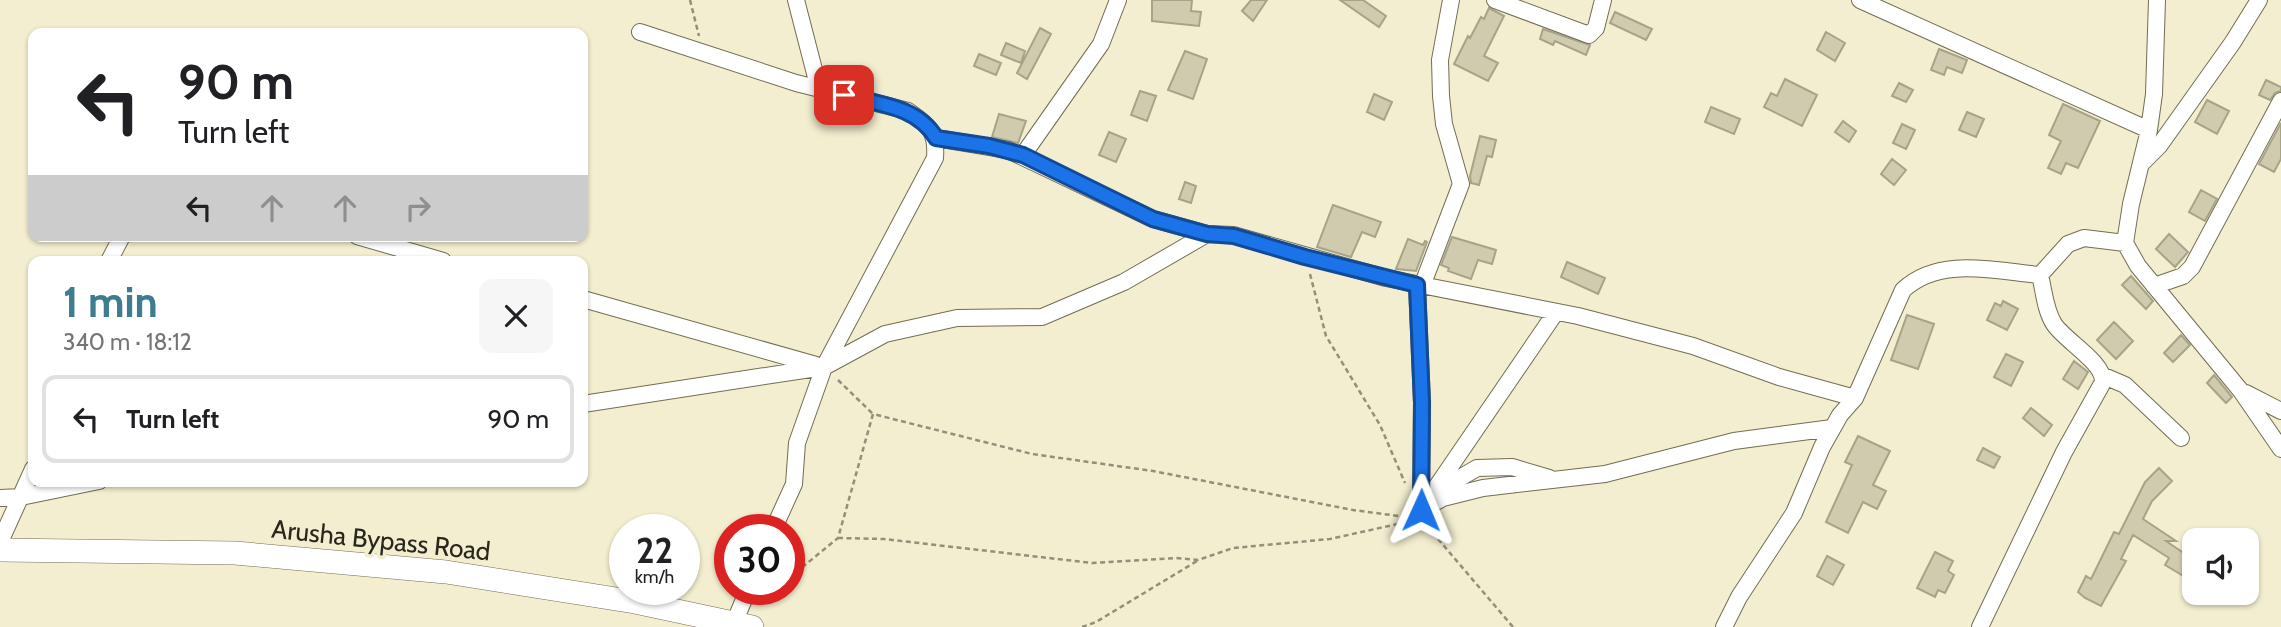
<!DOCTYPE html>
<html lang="en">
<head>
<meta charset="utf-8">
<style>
	body { margin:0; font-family:Cabin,sans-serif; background:#f6f6f6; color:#202124; height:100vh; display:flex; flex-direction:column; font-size:26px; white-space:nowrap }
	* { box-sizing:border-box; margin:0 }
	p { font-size:23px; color:#757577 }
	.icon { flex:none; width:38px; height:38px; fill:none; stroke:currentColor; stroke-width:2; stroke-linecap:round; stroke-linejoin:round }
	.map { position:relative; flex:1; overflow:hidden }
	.details { position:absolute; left:28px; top:256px; width:560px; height:231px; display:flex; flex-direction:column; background:#fff; border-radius:14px; box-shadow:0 2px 5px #0004 }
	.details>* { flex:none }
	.top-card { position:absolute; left:28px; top:28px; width:560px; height:214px; border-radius:14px; box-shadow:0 2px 5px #0004; background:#fff; color:#202124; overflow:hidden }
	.buttons { position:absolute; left:2182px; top:528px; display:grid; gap:14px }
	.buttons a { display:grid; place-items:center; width:77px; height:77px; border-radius:14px; background:#fff; box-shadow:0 2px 5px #0004; font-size:35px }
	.speed { position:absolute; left:609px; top:514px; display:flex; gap:14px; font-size:35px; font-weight:700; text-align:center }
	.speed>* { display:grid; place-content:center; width:91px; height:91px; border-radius:50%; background:#fff; box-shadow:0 2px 5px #0004; line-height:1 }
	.speed small { font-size:18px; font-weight:400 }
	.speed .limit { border:10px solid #d22; background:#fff; color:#111 }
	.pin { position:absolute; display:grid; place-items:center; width:60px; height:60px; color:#fff; margin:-30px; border-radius:14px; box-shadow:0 4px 10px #0006 }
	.me { position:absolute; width:77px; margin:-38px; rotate:1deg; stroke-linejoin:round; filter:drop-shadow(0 0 5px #0008) }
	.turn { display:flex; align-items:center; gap:24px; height:147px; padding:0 35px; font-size:32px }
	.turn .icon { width:91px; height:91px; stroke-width:2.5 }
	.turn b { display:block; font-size:49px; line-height:60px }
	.lanes { display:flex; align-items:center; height:66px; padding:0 35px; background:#0003; justify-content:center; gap:35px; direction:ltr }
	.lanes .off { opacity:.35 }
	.round { display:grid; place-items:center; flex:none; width:74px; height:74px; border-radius:14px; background:#f6f6f6 }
	.summary { display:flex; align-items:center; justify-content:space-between; height:119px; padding:0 35px }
	h1 { font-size:42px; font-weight:700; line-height:52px; color:#3e7d91 }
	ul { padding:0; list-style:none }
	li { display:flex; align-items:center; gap:21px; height:88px; margin:0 14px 10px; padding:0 21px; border:4px solid #e0e0e0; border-radius:14px }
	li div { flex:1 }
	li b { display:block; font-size:26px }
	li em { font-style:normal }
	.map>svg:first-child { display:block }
	.building { fill:#d0cbae; stroke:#a8a387; stroke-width:2 }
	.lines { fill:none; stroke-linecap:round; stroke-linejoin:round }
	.minor-casing { stroke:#726d53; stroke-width:18 }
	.primary-casing { stroke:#726d53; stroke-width:24 }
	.path { stroke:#928f7a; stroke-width:2.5; stroke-dasharray:5 3.5; stroke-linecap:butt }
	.minor { stroke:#fff; stroke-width:16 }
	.primary { stroke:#fff; stroke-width:23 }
	.route-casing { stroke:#114b97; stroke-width:18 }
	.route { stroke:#1a73e8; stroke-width:12 }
	.labels { text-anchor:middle; stroke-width:7; stroke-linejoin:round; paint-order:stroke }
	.street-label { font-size:26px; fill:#29271c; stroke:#f3eed0 }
</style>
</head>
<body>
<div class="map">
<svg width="2281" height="627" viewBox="0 0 2281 627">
	<rect width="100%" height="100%" fill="#f3eed0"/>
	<path class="building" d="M 1152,0 L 1192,0 L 1191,11 L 1201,12 L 1199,26 L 1152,21 Z
		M 1251,0 L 1267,0 L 1253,21 L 1242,11 Z
		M 1340,0 L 1363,0 L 1386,16 L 1379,27 Z
		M 1489,8 L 1504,16 L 1484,56 L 1498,63 L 1488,81 L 1454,64 L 1468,36 L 1470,38 L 1481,17 L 1484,19 Z
		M 1615,12 L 1652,29 L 1646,40 L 1610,23 Z
		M 1040,28 L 1051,34 L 1027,79 L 1017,73 Z
		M 1543,29 L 1590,45 L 1586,55 L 1555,41 L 1553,45 L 1540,39 Z
		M 1826,32 L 1845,43 L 1835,61 L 1817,50 Z
		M 1006,43 L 1025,51 L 1021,63 L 1001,55 Z
		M 1939,49 L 1967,60 L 1962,73 L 1947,67 L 1944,75 L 1931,70 Z
		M 1185,51 L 1207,59 L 1193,99 L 1168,90 Z
		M 979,54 L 1001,63 L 996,75 L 974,66 Z
		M 1785,79 L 1817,95 L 1802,126 L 1764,107 L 1771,93 L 1777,96 Z
		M 2266,80 L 2281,87 L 2281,91 L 2275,93 L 2270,100 L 2259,95 Z
		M 1899,83 L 1913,90 L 1906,102 L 1892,96 Z
		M 1140,91 L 1156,96 L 1147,121 L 1131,115 Z
		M 1374,94 L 1392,102 L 1384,120 L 1367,112 Z
		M 2207,100 L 2229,111 L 2217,134 L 2195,122 Z
		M 2063,104 L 2100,121 L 2078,168 L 2066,163 L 2061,174 L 2048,168 L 2061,141 L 2049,135 Z
		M 1711,107 L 1740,119 L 1734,134 L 1705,122 Z
		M 1967,112 L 1984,119 L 1976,137 L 1959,130 Z
		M 999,114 L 1026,121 L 1018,143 L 992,137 Z
		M 1843,121 L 1856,131 L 1849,142 L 1835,132 Z
		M 2281,123 L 2281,159 L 2274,172 L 2259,164 Z
		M 1902,124 L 1915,130 L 1906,149 L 1893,143 Z
		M 1109,132 L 1126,139 L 1116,162 L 1099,155 Z
		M 1480,136 L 1496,140 L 1492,157 L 1487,156 L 1479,185 L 1471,183 L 1470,176 Z
		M 1892,159 L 1906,170 L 1894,185 L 1881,174 Z
		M 1185,182 L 1196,186 L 1191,203 L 1179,199 Z
		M 2201,190 L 2217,199 L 2205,221 L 2189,212 Z
		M 1333,205 L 1381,222 L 1375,237 L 1362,232 L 1351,257 L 1317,247 Z
		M 2169,234 L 2188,252 L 2175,267 L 2156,249 Z
		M 1452,237 L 1496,250 L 1492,264 L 1478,260 L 1471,279 L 1448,271 L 1449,268 L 1441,265 Z
		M 1408,239 L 1423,245 L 1425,241 L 1427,242 L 1416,271 L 1396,269 Z
		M 1567,262 L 1605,278 L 1598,294 L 1561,277 Z
		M 2131,276 L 2153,301 L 2146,309 L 2122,285 Z
		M 2003,301 L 2018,309 L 2007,330 L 1987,320 L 1995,303 L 2001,306 Z
		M 1907,315 L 1934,324 L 1918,369 L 1891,360 Z
		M 2114,322 L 2133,341 L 2116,359 L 2097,340 Z
		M 2181,335 L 2190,345 L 2173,362 L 2164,353 Z
		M 2006,354 L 2023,362 L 2011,386 L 1994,377 Z
		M 2074,361 L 2088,372 L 2078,389 L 2063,379 Z
		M 2214,375 L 2232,397 L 2226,403 L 2207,383 Z
		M 2031,408 L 2052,425 L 2044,436 L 2023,418 Z
		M 1858,436 L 1890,451 L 1873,485 L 1886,491 L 1877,509 L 1863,502 L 1848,533 L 1826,522 L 1852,465 L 1845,462 Z
		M 1983,448 L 2000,457 L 1994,468 L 1977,460 Z
		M 2159,468 L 2172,481 L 2152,501 L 2143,519 L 2176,541 L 2166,541 L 2194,560 L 2194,563 L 2185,577 L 2165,565 L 2169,558 L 2133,535 L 2121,559 L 2126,561 L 2101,606 L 2085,598 L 2078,592 L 2086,576 L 2091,579 L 2114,532 L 2119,534 L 2145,482 Z
		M 1935,552 L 1953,561 L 1948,571 L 1954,575 L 1945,593 L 1938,590 L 1935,597 L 1917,588 Z
		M 1827,556 L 1844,565 L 1833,585 L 1817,576 Z"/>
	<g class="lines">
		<defs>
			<path id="minor" d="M 796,0 L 819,89
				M 1495,0 L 1589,35 L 1596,28 L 1603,0
				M 1860,0 L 2149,130
				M 2157,0 L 2154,94 L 2149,130 L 2131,204 L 2125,243 L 2138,266 L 2241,391 L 2281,449
				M 640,32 L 796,83 L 908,111 C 929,126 937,131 935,158 L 824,367 L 797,443 L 794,484 L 773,530
				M 936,138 L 1008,150 L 1153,219 L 1207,234 L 1233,235 L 1386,278 L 1578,316 L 1693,346 L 1779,377 L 1855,398
				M 1023,155 L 1101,44 L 1118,0
				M 2142,163 L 2159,146 L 2233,42 L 2259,0
				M 357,236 L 443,261
				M 109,261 L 122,236
				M 1417,285 L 1422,403 L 1421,510
				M 1422,286 L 1461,184 L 1444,124 L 1441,96 L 1440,60 L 1451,0
				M 2154,286 L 2183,276 L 2192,267 L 2281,101
				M 583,299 L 816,365
				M 2104,376 L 2125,385 L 2181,438
				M 2246,393 L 2281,411
				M 583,404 L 824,367 L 885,334 L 957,318 L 1042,317 L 1124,282 L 1207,234
				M 1439,490 L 1477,468 L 1512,467 L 1549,478
				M 0,498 L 21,497 L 99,481
				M 1424,505 L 1556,312
				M 1421,510 L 1443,498 L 1483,488 L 1605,474 L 1734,441 L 1832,428
				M 0,542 L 33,469
				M 734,623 L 748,590
				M 1724,627 L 1739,597 L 1794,513 L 1822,447 L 1840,415 L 1855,398 L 1903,290 C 1939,256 1995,271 2040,275 L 2068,244 L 2084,238 L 2125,243
				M 1980,627 L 2064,452 L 2103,382 C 2104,362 2065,341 2054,324 C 2045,310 2044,291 2040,275"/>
			<path id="primary" d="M 0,550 L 235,553 L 446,572 L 635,602 L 752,627"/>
		</defs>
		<use href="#minor" class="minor-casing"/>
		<use href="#primary" class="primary-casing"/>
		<path class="path" d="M 690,0 L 699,36
			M 1310,274 L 1326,336 L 1380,425 L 1405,483
			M 838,380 L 873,414
			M 1427,526 L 1513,627
			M 838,538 L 884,539 L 1092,563 L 1176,558 L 1198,560 L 1233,548 L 1330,539 L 1411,521
			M 789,578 L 838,538 L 873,414 L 1032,454 L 1153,471 L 1353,510 L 1406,517
			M 761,601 L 775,590
			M 1082,627 L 1096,622 L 1197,561"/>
		<use href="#minor" class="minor"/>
		<use href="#primary" class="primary"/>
	</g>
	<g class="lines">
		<defs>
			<path id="route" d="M 844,95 C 877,104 917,106 936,138 L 989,146 L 1023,155 L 1153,219 L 1207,234 L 1234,236 L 1305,257 L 1417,285 L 1422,403 L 1421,510"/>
		</defs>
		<use href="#route" class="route-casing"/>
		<use href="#route" class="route"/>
	</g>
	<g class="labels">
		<g class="street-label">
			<text transform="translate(381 540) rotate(6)" y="9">Arusha Bypass Road</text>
		</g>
	</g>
</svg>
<div class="buttons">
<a><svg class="icon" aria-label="sound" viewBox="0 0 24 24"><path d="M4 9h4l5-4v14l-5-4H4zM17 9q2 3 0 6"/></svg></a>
</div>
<div class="speed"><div>22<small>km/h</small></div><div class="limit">30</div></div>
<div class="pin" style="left:844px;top:95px;background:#d93025"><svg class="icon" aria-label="arrive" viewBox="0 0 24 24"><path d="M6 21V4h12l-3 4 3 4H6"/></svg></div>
<svg class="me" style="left:1421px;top:510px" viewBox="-20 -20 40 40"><path d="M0-17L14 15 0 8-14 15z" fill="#1a73e8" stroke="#fff" stroke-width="4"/></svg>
<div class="top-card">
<div class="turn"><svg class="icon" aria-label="left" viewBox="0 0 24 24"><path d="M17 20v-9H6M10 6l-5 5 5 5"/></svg><div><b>90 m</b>Turn left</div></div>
<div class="lanes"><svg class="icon" aria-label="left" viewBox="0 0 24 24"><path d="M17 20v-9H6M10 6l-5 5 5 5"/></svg><svg class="icon off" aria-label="ahead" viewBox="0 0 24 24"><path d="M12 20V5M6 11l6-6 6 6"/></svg><svg class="icon off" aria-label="ahead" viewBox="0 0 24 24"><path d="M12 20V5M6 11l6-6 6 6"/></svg><svg class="icon off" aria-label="right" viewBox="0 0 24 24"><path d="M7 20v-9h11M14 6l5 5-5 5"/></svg></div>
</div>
<section class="details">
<div class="summary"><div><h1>1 min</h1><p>340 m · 18:12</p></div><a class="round"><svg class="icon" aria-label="close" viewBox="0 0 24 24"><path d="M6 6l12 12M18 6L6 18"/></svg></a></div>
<ul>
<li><svg class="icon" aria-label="left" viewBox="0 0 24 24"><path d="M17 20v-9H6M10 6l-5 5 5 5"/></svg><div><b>Turn left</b></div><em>90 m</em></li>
</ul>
</section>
</div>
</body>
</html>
